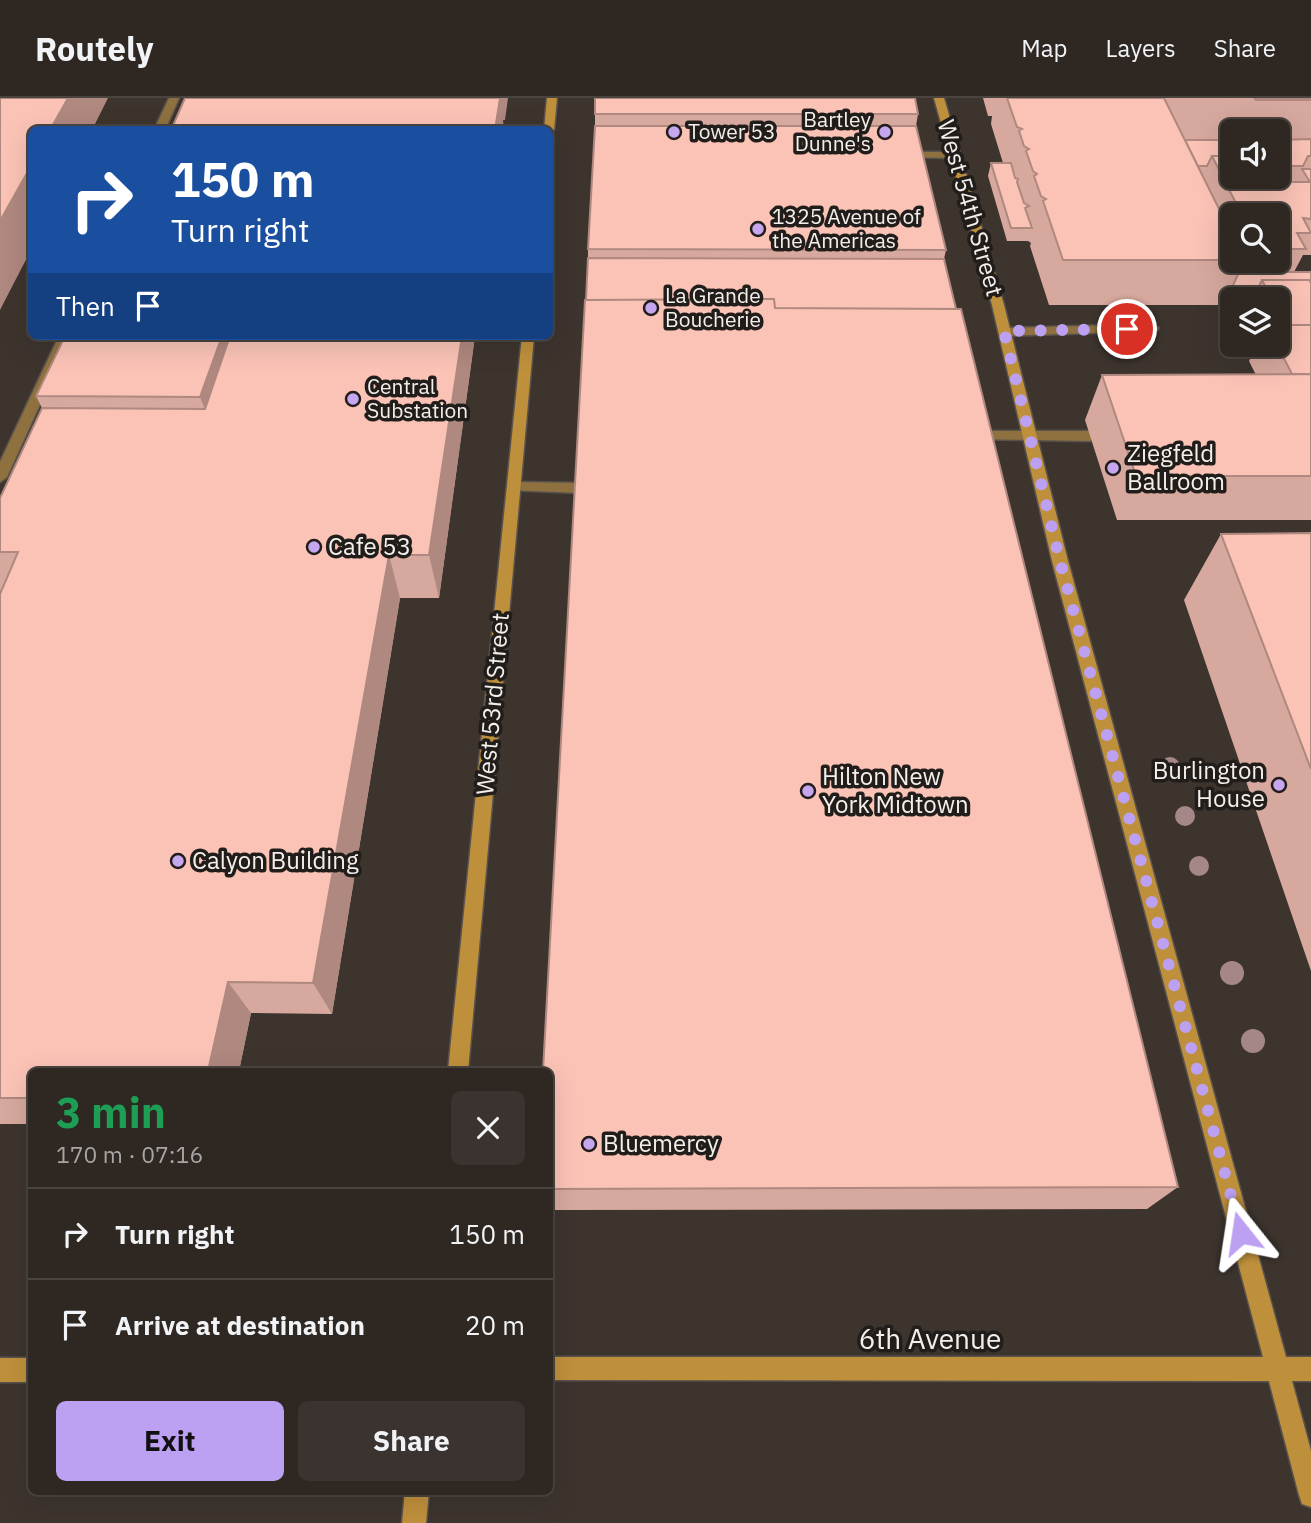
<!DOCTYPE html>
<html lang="en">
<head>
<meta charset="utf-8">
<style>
	body { margin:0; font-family:"IBM Plex Sans",sans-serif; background:#3a332f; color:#f1f3f6; height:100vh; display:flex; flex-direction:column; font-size:26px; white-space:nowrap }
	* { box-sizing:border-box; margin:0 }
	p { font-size:23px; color:#a7a5a5 }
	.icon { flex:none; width:38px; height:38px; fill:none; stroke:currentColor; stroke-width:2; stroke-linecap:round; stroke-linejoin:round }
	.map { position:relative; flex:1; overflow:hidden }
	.panel { position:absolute; left:28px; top:970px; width:525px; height:427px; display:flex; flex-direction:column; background:#2e2722; border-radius:10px; box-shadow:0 7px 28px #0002,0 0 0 2px #494440 }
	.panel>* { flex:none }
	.guide { position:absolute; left:28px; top:28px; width:525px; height:214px; border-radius:10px; box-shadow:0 7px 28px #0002,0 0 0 2px #494440; background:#1a4fa0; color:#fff; overflow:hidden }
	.tools { position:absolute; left:1220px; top:21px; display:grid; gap:14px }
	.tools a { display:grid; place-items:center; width:70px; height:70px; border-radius:10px; background:#2e2722; box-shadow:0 7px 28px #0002,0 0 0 2px #494440; font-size:35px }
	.pin { position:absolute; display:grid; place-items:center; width:60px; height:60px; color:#fff; margin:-30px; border:4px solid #fff; border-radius:50%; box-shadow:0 2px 7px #0007 }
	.me { position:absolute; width:77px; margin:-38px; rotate:345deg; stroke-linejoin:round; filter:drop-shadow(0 0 5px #0008) }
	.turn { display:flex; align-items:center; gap:24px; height:147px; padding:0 28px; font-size:32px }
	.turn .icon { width:91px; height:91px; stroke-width:2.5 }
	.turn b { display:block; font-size:49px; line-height:60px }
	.then { display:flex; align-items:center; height:66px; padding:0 28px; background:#0003; gap:14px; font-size:26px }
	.round { display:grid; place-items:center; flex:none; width:74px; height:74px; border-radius:10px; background:#3a332f }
	.headline { display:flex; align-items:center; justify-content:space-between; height:119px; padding:0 28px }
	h1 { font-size:42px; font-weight:800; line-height:52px; color:#1e9e55 }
	.cta { display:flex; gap:14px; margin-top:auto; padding:14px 28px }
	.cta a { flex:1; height:80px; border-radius:10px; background:#bca0f2; color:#111; font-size:28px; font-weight:800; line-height:80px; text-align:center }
	.cta a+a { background:#3a332f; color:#f1f3f6 }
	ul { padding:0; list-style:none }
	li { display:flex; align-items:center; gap:21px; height:91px; padding:0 28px; border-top:2px solid #494440 }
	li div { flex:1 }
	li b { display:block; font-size:26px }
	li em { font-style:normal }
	header { display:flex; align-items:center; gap:42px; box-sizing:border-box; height:98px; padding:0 35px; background:#2e2722; border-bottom:2px solid #494440 }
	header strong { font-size:33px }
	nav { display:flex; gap:38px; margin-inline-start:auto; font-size:24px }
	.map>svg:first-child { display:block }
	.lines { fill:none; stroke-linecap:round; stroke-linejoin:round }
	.service-casing { stroke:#5a524c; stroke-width:3 }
	.minor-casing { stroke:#5a524c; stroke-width:3 }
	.secondary-casing { stroke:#5a524c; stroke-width:3 }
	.service { fill:#8e713f; fill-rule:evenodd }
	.minor { fill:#8e713f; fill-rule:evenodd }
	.secondary { fill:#bf903c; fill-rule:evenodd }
	.tree { fill:#a68787 }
	.wall { fill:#d7a89d; fill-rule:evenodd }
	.shaded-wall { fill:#af887f }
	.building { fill:#fac3b6; stroke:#af887f; stroke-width:2 }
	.route { stroke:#bca0f2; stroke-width:12; stroke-dasharray:0 21.6 }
	.poi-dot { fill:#c7a6f0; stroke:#211d1a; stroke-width:2.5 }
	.labels { text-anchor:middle; stroke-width:7; stroke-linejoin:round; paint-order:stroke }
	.far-poi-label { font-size:21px; fill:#f5efeb; stroke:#211d1a; text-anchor:start }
	.street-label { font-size:24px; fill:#f5efeb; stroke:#211d1a }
	.poi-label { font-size:24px; fill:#f5efeb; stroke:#211d1a; text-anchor:start }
	.near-street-label { font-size:28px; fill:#f5efeb; stroke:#211d1a }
</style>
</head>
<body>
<header>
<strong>Routely</strong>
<nav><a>Map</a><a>Layers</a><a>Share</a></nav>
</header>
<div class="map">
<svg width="1311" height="1425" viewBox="0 0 1311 1425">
	<rect width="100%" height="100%" fill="#3d342e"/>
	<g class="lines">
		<defs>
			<path id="service" d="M 905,54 L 954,54 L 959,57 L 954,60 L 901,59 L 900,57 Z
				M 1153,226 L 1159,230 L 1157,233 L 1004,238 L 998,234 L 1004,230 Z
				M 971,333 L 1090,333 L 1097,338 L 1090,343 L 966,341 L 966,335 Z
				M 513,384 L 581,385 L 588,390 L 581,395 L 508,392 L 508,386 Z"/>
			<path id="minor" d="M 169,0 L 179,0 L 165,32 L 154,32 Z
				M 59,238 L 71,238 L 7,379 L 0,384 L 0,364 Z"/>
			<path id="secondary" d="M 547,0 L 557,0 L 554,32 L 550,35 L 550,32 L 544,32 Z
				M 934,0 L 944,0 L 1004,207 L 1068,463 L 1286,1259 L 1311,1259 L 1311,1283 L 1292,1283 L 1311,1353 L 1311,1409 L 1302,1406 L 1299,1397 L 1269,1283 L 550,1282 L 550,1259 L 1263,1259 L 1052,463 L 992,207 Z
				M 522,238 L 534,238 L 468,973 L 448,973 Z
				M 0,1260 L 32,1260 L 32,1284 L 0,1284 Z
				M 405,1393 L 429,1393 L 426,1425 L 402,1425 Z"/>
		</defs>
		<use href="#service" class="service-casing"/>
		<use href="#minor" class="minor-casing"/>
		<use href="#secondary" class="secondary-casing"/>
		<use href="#service" class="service"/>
		<use href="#minor" class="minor"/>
		<use href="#secondary" class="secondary"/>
	</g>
	<g class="tree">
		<circle cx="1170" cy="669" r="10"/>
		<circle cx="1185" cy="718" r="10"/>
		<circle cx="1199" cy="768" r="10"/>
		<circle cx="1232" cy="875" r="12"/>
		<circle cx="1253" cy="943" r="12"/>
	</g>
	<path class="wall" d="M 983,0 L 1311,0 L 1311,157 L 1303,157 L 1294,174 L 1311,174 L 1311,422 L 1117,422 L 1085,322 L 1102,277 L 1256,277 L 1249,263 L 1257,247 L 1278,247 L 1278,201 L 1232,201 L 1232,207 L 1049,207 L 1030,148 L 1031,145 L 1028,143 L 1007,143 L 988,78 L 991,65 L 1003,65 L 991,26 L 992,18 L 988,18 ZM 1232,33 L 1278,33 L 1278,79 L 1232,79 ZM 1232,117 L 1278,117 L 1278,163 L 1232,163 Z
		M 595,16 L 918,16 L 916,28 L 946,152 L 944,161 L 1178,1089 L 1147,1111 L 550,1112 L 550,973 L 588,160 L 588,151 L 595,28 Z
		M 475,238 L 439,500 L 400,500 L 332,916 L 251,915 L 239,973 L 32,973 L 32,1026 L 0,1026 L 0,496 L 1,494 L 0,492 L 0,400 L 42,310 L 36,298 Z
		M 1311,435 L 1311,873 L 1184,502 L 1221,436 Z"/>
	<path class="shaded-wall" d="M 68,0 L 108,0 L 92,32 L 50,32 Z
		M 484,0 L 508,0 L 505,22 L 503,22 L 504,32 L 495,32 Z
		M 32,66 L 32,150 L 0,212 L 0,123 Z
		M 222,238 L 256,238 L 223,356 L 200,299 Z
		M 462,238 L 475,238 L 439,500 L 429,457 Z
		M 389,457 L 400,500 L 332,916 L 313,885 Z
		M 228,884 L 251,915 L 239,973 L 208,973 Z"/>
	<path class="building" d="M 0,0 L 68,0 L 50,32 L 32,32 L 32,66 L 0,123 Z
		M 185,0 L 500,0 L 495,32 L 171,32 Z
		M 595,0 L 915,0 L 918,16 L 595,16 Z
		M 1007,0 L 1164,0 L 1232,137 L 1232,162 L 1063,162 L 1043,103 L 1046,101 L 1041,98 L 1034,78 L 1037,76 L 1033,73 L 1026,53 L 1029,51 L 1024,48 L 1019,33 L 1022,31 L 1017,29 Z
		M 1254,0 L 1311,0 L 1311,2 L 1256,2 Z
		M 595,28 L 916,28 L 946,152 L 588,151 Z
		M 1311,41 L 1311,58 L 1308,58 L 1303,68 L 1278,68 L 1278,42 Z
		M 1185,42 L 1232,42 L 1232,58 L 1212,58 L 1207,68 L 1198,68 Z
		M 1212,58 L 1232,58 L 1232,79 L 1278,79 L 1278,75 L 1283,84 L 1310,84 L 1302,71 L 1311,71 L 1311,121 L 1303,120 L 1311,135 L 1297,135 L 1306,151 L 1278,151 L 1278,117 L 1242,117 Z
		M 991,65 L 1011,65 L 1015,80 L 1018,81 L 1017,84 L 1024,105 L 1029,108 L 1025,110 L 1032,130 L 1011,130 Z
		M 588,160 L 944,161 L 956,211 L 775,210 L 774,201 L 586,202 Z
		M 1239,174 L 1311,174 L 1311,185 L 1309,182 L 1262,182 L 1256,194 L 1230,194 Z
		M 1262,182 L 1309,182 L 1311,185 L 1311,227 L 1285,227 L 1278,213 L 1278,201 L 1272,201 Z
		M 774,201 L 775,210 L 961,211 L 1178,1089 L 550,1091 L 550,973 L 543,973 L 585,202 Z
		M 1278,227 L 1311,227 L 1311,276 L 1292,276 L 1277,247 Z
		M 65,238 L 222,238 L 200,299 L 36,298 Z
		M 230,238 L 462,238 L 429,457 L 389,457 L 313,885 L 228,884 L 208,973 L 32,973 L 32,1000 L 0,1000 L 0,496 L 18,454 L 0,454 L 0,400 L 42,310 L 205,311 Z
		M 1311,276 L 1311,378 L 1136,378 L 1102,277 Z
		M 1311,435 L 1311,671 L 1221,436 Z"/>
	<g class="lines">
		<path class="route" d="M 1127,231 L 1004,233 L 1060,463 L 1241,1135"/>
	</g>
	<g class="poi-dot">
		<circle cx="674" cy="34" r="7"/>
		<circle cx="885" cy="34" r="7"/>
		<circle cx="758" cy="131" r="7"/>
		<circle cx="651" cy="210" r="7"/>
		<circle cx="353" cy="301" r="7"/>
		<circle cx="1113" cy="370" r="7"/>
		<circle cx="314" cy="449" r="7"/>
		<circle cx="1279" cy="687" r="7"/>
		<circle cx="808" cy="693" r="7"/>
		<circle cx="178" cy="763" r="7"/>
		<circle cx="589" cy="1046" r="7"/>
	</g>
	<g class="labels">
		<g class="far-poi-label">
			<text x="871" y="29" text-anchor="end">Bartley<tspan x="871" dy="24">Dunne's</tspan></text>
			<text x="688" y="41">Tower 53</text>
			<text x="772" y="126">1325 Avenue of<tspan x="772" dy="24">the Americas</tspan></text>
			<text x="665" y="205">La Grande<tspan x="665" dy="24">Boucherie</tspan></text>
			<text x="367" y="296">Central<tspan x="367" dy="24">Substation</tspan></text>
		</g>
		<g class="street-label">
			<text transform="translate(970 110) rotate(74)" y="8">West 54th Street</text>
			<text transform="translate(493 606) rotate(-85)" y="8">West 53rd Street</text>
		</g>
		<g class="poi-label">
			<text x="1127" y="364">Ziegfeld<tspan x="1127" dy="28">Ballroom</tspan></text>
			<text x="328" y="457">Cafe 53</text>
			<text x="1265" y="681" text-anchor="end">Burlington<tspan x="1265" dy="28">House</tspan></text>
			<text x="822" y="687">Hilton New<tspan x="822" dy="28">York Midtown</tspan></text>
			<text x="192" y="771">Calyon Building</text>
			<text x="603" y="1054">Bluemercy</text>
		</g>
		<g class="near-street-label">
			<text x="930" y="1251">6th Avenue</text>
		</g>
	</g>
</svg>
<div class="tools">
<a><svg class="icon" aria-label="sound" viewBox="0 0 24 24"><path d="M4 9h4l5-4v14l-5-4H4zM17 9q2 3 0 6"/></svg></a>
<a><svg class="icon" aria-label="search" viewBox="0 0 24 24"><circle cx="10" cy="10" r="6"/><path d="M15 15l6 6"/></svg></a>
<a><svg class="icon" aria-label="layers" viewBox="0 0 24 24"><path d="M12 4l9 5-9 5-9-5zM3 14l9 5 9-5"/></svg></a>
</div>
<div class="pin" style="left:1127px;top:231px;background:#d93025"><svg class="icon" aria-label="arrive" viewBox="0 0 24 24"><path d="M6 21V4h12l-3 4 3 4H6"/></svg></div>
<svg class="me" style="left:1241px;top:1135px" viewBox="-20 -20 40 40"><path d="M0-17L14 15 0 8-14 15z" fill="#bca0f2" stroke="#fff" stroke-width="4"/></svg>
<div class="guide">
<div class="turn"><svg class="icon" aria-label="right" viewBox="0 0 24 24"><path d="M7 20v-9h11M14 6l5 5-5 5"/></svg><div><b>150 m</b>Turn right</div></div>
<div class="then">Then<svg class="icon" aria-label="arrive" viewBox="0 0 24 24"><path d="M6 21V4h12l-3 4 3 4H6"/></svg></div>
</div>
<section class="panel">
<div class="headline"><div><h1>3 min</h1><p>170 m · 07:16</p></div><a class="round"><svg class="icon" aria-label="close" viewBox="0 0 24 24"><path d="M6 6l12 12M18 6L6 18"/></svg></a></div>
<ul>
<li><svg class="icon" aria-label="right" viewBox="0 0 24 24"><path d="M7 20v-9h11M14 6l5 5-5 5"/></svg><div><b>Turn right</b></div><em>150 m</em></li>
<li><svg class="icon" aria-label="arrive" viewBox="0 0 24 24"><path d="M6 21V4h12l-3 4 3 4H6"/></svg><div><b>Arrive at destination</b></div><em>20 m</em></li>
</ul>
<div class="cta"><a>Exit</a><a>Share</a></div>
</section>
</div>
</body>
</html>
